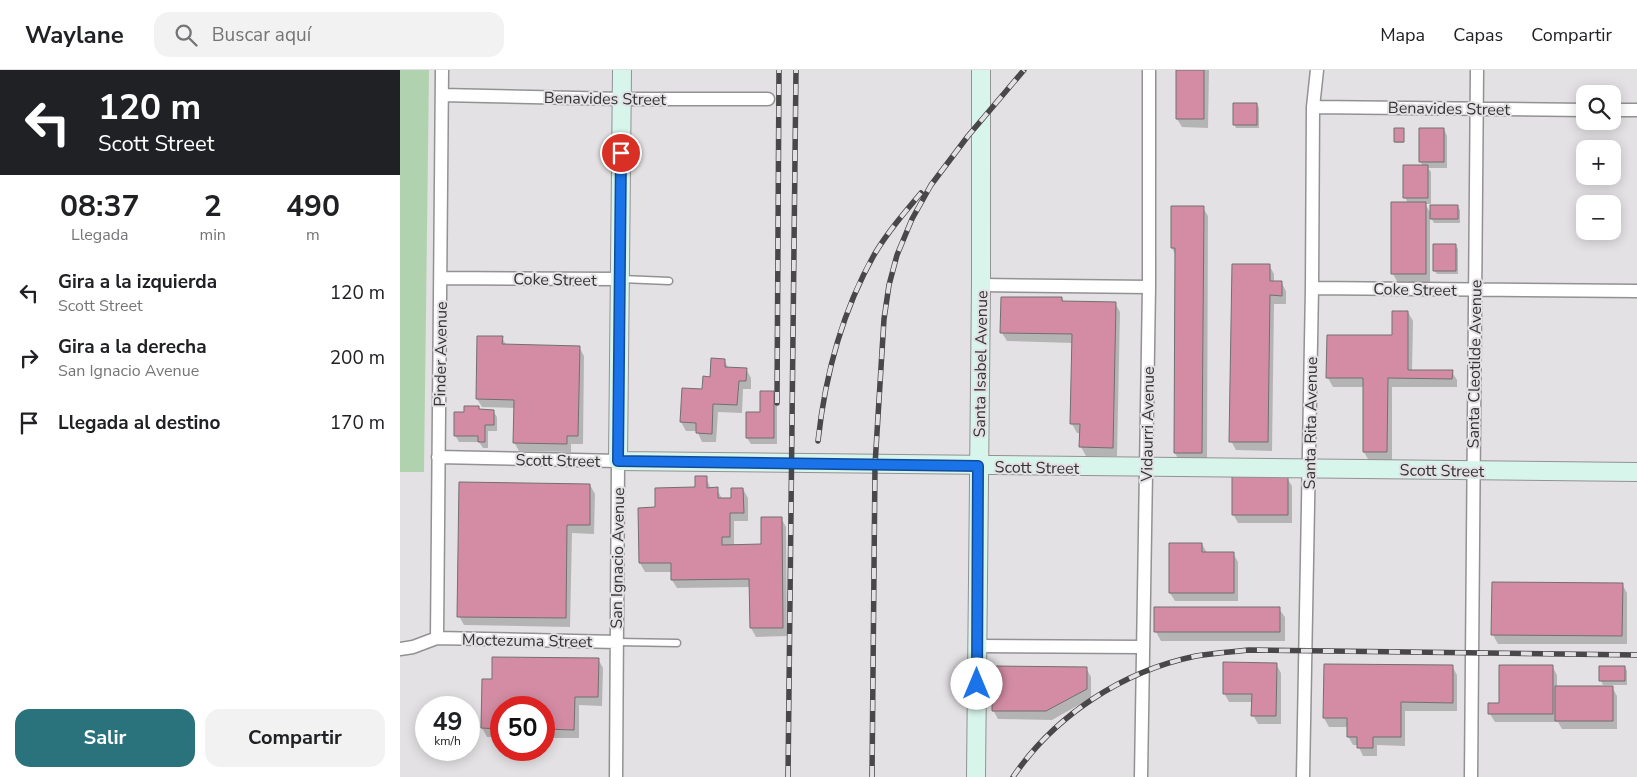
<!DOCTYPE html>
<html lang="es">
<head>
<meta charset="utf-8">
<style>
	body { margin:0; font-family:"Nunito Sans",sans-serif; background:#f2f2f2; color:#202124; height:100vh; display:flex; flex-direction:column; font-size:19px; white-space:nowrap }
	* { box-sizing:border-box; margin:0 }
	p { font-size:16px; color:#757577 }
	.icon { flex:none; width:28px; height:28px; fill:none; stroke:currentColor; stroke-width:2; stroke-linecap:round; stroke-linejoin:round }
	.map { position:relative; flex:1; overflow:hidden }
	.details { display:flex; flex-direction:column; background:#fff; width:400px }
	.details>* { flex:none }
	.hud { background:#202124; color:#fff; overflow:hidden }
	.controls { position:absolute; left:1176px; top:15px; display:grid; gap:10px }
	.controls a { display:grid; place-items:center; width:45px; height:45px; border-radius:10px; background:#fff; box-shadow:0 2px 12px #0003; font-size:25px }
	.speed { position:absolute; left:15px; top:626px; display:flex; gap:10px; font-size:25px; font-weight:700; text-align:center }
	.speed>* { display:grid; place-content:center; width:65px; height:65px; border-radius:50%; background:#fff; box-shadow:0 2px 12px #0003; line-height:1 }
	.speed small { font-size:12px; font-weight:400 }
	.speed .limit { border:8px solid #d22; background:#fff; color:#111 }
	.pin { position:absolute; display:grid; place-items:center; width:42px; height:42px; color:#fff; margin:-21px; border:2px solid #fff; border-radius:50%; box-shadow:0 1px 5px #0007 }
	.me { position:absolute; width:55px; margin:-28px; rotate:0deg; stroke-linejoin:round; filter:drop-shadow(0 0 4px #0008) }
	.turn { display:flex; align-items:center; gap:18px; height:105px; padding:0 15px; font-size:22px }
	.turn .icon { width:65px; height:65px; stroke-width:2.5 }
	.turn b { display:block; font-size:35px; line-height:42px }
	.eta { display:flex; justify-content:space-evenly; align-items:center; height:85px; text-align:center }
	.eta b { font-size:30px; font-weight:700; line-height:35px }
	.action { display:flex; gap:10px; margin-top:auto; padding:10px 15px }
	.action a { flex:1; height:58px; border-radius:15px; background:#2a737c; color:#fff; font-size:20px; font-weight:700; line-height:58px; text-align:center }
	.action a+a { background:#f2f2f2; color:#202124 }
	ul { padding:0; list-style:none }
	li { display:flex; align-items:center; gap:15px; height:65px; padding:0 15px }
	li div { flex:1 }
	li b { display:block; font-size:19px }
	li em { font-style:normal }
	header { display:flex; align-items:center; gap:30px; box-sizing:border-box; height:70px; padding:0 25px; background:#fff; border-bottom:1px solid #e0e0e0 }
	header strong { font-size:24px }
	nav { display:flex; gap:28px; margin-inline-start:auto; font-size:18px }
	.search { width:350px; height:45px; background:#f2f2f2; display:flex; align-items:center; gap:12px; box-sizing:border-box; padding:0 18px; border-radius:15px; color:#757577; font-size:19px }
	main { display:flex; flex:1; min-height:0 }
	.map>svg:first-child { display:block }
	.green { fill:#b0d2ae }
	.shadow { fill:#0003 }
	.building { fill:#d38ca4; stroke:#726f70 }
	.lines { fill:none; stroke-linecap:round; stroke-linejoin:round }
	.lane-casing { stroke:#939194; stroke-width:9 }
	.street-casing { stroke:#939194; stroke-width:15 }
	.secondary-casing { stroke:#939194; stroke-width:20 }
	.lane { stroke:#fff; stroke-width:6 }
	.street { stroke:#fff; stroke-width:12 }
	.secondary { stroke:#d8f5ec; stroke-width:18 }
	.rail-casing { stroke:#494849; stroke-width:5.5 }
	.rail { stroke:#e3e1e3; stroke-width:4; stroke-dasharray:11; stroke-linecap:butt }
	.route-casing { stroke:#114b97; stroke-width:12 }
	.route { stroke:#1a73e8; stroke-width:9 }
	.labels { text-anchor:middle; stroke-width:4; stroke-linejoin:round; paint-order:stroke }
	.street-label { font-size:16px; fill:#353435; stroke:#e3e1e3 }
</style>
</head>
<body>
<header>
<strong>Waylane</strong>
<div class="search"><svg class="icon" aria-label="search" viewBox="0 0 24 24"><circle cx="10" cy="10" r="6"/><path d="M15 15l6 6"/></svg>Buscar aquí</div>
<nav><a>Mapa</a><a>Capas</a><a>Compartir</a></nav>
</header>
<main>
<section class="details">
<div class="hud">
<div class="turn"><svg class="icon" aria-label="left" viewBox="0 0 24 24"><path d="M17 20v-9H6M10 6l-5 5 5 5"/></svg><div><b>120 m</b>Scott Street</div></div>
</div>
<div class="eta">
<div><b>08:37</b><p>Llegada</p></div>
<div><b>2</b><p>min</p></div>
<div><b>490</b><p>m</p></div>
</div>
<ul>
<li><svg class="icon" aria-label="left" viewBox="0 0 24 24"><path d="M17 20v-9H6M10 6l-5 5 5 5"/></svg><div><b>Gira a la izquierda</b><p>Scott Street</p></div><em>120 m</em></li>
<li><svg class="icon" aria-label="right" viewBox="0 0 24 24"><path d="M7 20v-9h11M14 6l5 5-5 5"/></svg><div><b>Gira a la derecha</b><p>San Ignacio Avenue</p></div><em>200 m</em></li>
<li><svg class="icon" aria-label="arrive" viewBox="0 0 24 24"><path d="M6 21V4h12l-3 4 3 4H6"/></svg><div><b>Llegada al destino</b></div><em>170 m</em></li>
</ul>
<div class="action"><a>Salir</a><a>Compartir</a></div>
</section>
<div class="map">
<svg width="1237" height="707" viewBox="0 0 1237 707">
	<rect width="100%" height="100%" fill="#e3e1e3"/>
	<path class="green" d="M 0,0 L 29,0 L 24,402 L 0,402 Z"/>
	<path class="shadow" d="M 778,0 L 809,0 L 808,58 L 782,57 L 777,49 Z
		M 857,34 L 859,38 L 859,58 L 836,58 L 834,54 Z
		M 1003,59 L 1004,73 L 996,73 L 995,72 Z
		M 1044,59 L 1047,66 L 1047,98 L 1028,98 L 1031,102 L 1031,134 L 1025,134 L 1032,145 L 1057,136 L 1060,140 L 1060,153 L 1034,153 L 1030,146 L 1030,213 L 998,213 L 993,204 L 993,134 L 1008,134 L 1005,127 L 1023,96 L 1020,91 Z
		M 803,138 L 808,146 L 807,392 L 780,392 L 775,383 L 776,186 L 772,178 Z
		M 1055,175 L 1058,179 L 1058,204 L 1037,204 L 1034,200 Z
		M 869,195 L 874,204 L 874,212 L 881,212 L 886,221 L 886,234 L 874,234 L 872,381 L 836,380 L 831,371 Z
		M 662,228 L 664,232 L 715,233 L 720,242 L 717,386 L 686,386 L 681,377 L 681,363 L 677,363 L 672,354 L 673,273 L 607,271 L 602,263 Z
		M 1008,242 L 1013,251 L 1012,301 L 1052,302 L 1057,310 L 1057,317 L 992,317 L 992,391 L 969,391 L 964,382 L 964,317 L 933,317 L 928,308 L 993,267 Z
		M 102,268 L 107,276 L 179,277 L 184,286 L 183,374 L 171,374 L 171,382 L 119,381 L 114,372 L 115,338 L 82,337 L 77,329 Z
		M 324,290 L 329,299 L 346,299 L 351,308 L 351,319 L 343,319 L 342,343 L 318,342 L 316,372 L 302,372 L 297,361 L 286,361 L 281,352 L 283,319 L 303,320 Z
		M 373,322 L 377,328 L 377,374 L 351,374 L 347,368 Z
		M 78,338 L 80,341 L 93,341 L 97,347 L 97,361 L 88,361 L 88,378 L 83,378 L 79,372 L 59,372 L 55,365 L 65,344 Z
		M 306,408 L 311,419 L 317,419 L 322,429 L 332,429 L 343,419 L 348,428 L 348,451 L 334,451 L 334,476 L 363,475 L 381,448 L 386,457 L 387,566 L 356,567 L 351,558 L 351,517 L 277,518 L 272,510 L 272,502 L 245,502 L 240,493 L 239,439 L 257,439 L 296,418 Z
		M 887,408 L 892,416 L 892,453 L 838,453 L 833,444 Z
		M 190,415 L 195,424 L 194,464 L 172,463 L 170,557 L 64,555 L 59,546 Z
		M 802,474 L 807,483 L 833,483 L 838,492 L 838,531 L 775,531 L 770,523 Z
		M 1222,514 L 1227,523 L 1227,574 L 1098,574 L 1093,565 Z
		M 756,539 L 879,539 L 885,547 L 885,571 L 761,571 L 756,562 Z
		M 198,589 L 203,598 L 202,636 L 179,635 L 179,668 L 144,668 L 144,638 L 101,638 L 101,667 L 87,667 L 82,658 L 93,611 Z
		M 876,594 L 881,603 L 881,654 L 858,654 L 853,645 L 853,632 L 829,632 L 824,623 Z
		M 1052,596 L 1057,605 L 1057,641 L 1005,641 L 1005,676 L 977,675 L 977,686 L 963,686 L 958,675 L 953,675 L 948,666 L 948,657 L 929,657 L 924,648 Z
		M 1152,596 L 1157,605 L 1157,617 L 1212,617 L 1217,626 L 1217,659 L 1162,659 L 1158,652 L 1095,652 L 1090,644 Z
		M 1225,597 L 1227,601 L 1227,615 L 1203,615 L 1201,611 Z
		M 686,598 L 691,607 L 691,628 L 652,650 L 598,649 L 593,640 Z"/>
	<path class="building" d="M 776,0 L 804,0 L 804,49 L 776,49 Z
		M 833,33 L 857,33 L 857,55 L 833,55 Z
		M 994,58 L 1004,58 L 1004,72 L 994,72 Z
		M 1019,58 L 1044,58 L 1044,92 L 1019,92 Z
		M 1003,95 L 1028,95 L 1028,128 L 1003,128 Z
		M 991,132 L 1026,132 L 1026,204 L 991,204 Z
		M 1030,135 L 1058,135 L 1058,149 L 1030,149 Z
		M 771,136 L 804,136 L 802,383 L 774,383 L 775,178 L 771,178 Z
		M 1033,174 L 1056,174 L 1056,201 L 1033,201 Z
		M 832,194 L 870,194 L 870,211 L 882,211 L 882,226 L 870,225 L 868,372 L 829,372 Z
		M 601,227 L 662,227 L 662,231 L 716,232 L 713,378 L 679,377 L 680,354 L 670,354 L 672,264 L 600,263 Z
		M 992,241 L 1008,241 L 1008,300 L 1053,300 L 1052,309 L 988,308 L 987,382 L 963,382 L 963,308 L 926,308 L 927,265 L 992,265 Z
		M 77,266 L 103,266 L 102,274 L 180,276 L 178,366 L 167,366 L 167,374 L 113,373 L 114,330 L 76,329 Z
		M 311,288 L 325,289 L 325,297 L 347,298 L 346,311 L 339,311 L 337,335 L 313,334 L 312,364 L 296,363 L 296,353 L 280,352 L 282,318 L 302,319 L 303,306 L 310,307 Z
		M 360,321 L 374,321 L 374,368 L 346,368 L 346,342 L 360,342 Z
		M 64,336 L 79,336 L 79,339 L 94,340 L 94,355 L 85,355 L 85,372 L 78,372 L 78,366 L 54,366 L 54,342 L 64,342 Z
		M 295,406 L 307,406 L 307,418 L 318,417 L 318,428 L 331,428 L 331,418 L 343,418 L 344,443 L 330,443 L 330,467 L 322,467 L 322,475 L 361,474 L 361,447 L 382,447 L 383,558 L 350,558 L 349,509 L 271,510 L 271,493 L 239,493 L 238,438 L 255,437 L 255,418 L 295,417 Z
		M 832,406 L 888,406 L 888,445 L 832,445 Z
		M 59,412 L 190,414 L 190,455 L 167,455 L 166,548 L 57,547 Z
		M 769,473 L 802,473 L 802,482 L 834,482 L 834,523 L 769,523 Z
		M 1092,512 L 1223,513 L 1222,566 L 1091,565 Z
		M 754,537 L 880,537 L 880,562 L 754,562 Z
		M 92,587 L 199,588 L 198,627 L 175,627 L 174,660 L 144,659 L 144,638 L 101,638 L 101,659 L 81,658 L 82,609 L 92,609 Z
		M 823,592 L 877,593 L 876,646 L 851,646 L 852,624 L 823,624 Z
		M 924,594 L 1053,595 L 1053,633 L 1001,632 L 1001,667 L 973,667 L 973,678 L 957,678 L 957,667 L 947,667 L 947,648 L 923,648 Z
		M 1099,595 L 1153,595 L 1153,644 L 1088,644 L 1088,633 L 1099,633 Z
		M 592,596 L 687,597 L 687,619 L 646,641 L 592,641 Z
		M 1199,596 L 1225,596 L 1225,611 L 1199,611 Z
		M 1155,616 L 1213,616 L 1213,651 L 1155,651 Z"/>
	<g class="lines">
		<defs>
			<path id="lane" d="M 221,209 L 269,211
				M 217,572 L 277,573"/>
			<path id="street" d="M 42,25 L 222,29 L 368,29
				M 913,37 L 1185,40
				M 1212,40 L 1237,40
				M 41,208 L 219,209
				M 581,215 L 749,217
				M 912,218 L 1237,221
				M 38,387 L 218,391 L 216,707
				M 37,568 L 42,0
				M 577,576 L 742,577
				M 0,579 L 13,577 L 37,568 L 217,572
				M 741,707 L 749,217 L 749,0
				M 903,707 L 912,218 L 913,37 L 917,0
				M 1071,707 L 1077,0"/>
			<path id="secondary" d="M 222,0 L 218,391 L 1237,402
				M 576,707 L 581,215 L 581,0"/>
		</defs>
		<use href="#lane" class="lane-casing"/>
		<use href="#street" class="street-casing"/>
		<use href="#secondary" class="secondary-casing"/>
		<use href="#lane" class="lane"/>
		<use href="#street" class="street"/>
		<use href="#secondary" class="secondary"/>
		<defs>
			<path id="rail" d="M 377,333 L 379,0
				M 418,371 C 425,306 442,242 474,185 C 487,163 504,143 521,123
				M 388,707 L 396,0
				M 472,707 L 475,395 L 484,249 L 489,215 L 497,185 L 512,149 L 531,115 L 568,66 L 624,0
				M 613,707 C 655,645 723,601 796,586 C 814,583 831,582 849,580 L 1237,585"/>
		</defs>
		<use href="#rail" class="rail-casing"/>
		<use href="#rail" class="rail"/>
	</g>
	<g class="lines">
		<defs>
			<path id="route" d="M 221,83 L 218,391 L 578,396 L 577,614"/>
		</defs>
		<use href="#route" class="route-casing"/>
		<use href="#route" class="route"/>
	</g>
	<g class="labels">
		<g class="street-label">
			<text transform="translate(205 28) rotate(1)" y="6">Benavides Street</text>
			<text transform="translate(1049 38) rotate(1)" y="6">Benavides Street</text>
			<text transform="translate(155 209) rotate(1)" y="6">Coke Street</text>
			<text transform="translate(1015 219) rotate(1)" y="6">Coke Street</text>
			<text transform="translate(40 284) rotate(-89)" y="6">Pinder Avenue</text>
			<text transform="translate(580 294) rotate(-89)" y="6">Santa Isabel Avenue</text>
			<text transform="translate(1074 294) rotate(-89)" y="6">Santa Cleotilde Avenue</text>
			<text transform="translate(910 353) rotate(-89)" y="6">Santa Rita Avenue</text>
			<text transform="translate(747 354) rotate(-89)" y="6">Vidaurri Avenue</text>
			<text transform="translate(158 390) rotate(1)" y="6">Scott Street</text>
			<text transform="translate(637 397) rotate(1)" y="6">Scott Street</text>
			<text transform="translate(1042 400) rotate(1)" y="6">Scott Street</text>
			<text transform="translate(217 488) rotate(-89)" y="6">San Ignacio Avenue</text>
			<text transform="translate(127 570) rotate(1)" y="6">Moctezuma Street</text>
		</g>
	</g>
</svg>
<div class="controls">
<a><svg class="icon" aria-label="search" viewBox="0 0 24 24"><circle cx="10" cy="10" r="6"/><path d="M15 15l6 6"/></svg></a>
<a>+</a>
<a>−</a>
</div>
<div class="speed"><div>49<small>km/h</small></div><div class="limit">50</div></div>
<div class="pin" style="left:221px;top:83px;background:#d93025"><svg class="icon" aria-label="arrive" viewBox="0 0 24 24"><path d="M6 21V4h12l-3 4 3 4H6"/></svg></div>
<svg class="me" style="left:577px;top:614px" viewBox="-20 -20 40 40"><circle r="19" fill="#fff"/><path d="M0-13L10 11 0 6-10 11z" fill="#1a73e8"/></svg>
</div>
</main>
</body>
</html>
